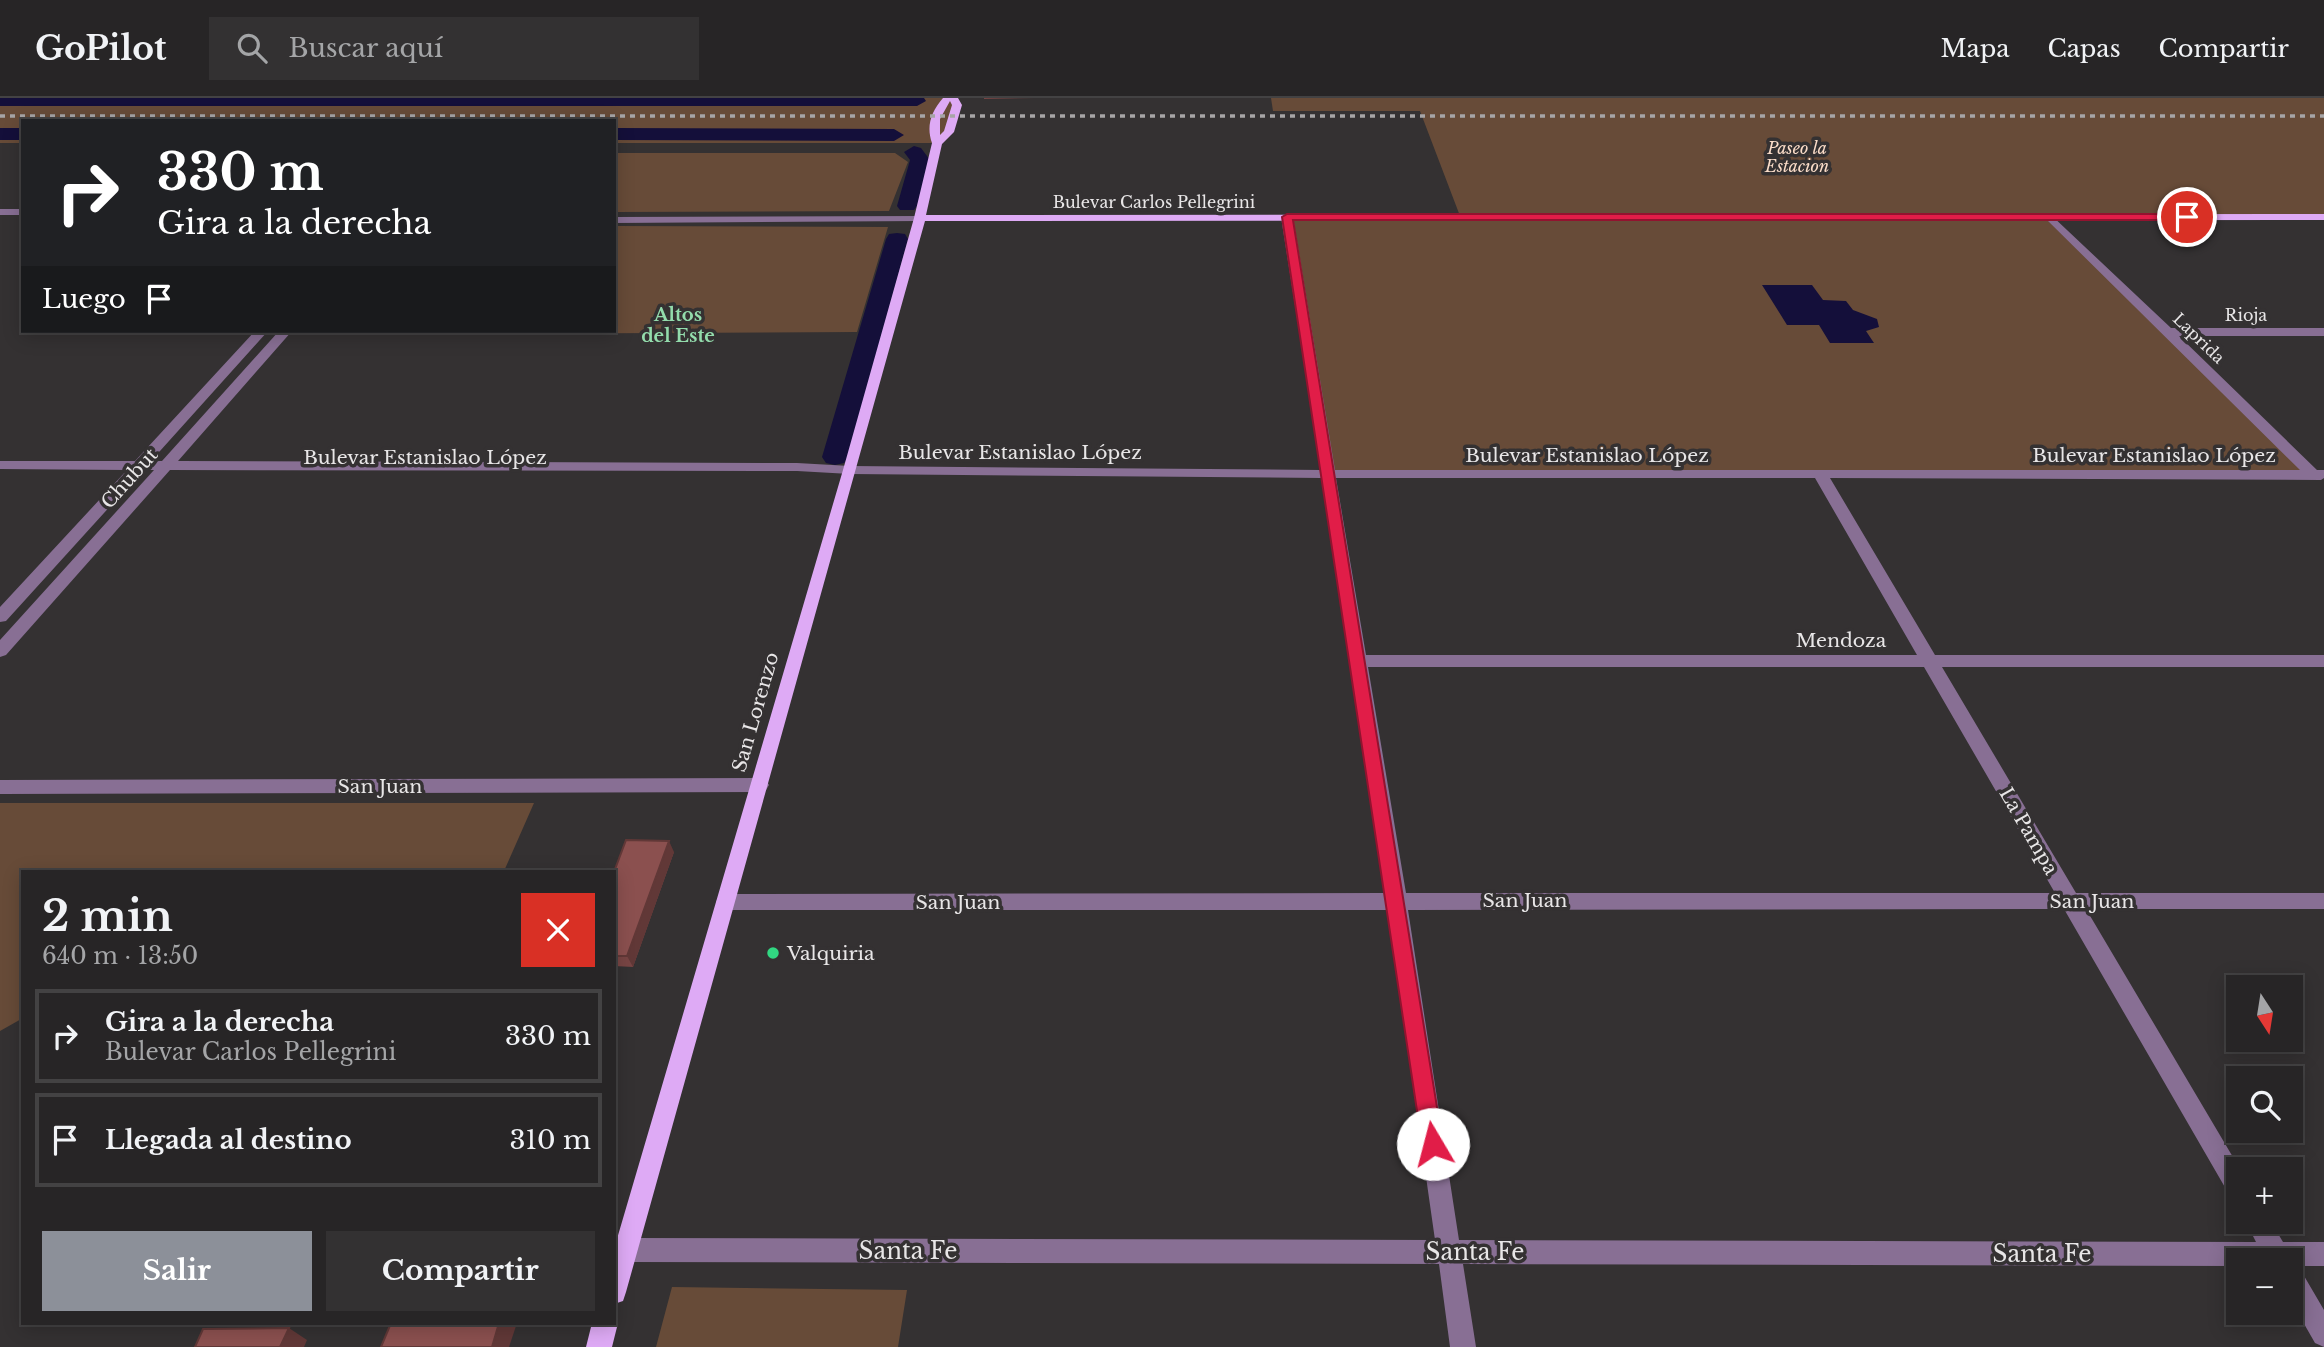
<!DOCTYPE html>
<html lang="es">
<head>
<meta charset="utf-8">
<style>
	body { margin:0; font-family:"Libre Baskerville",serif; background:#333132; color:#f1f3f6; height:100vh; display:flex; flex-direction:column; font-size:26px; white-space:nowrap }
	* { box-sizing:border-box; margin:0 }
	p { font-size:23px; color:#a4a5a7 }
	.icon { flex:none; width:38px; height:38px; fill:none; stroke:currentColor; stroke-width:2; stroke-linecap:round; stroke-linejoin:round }
	.map { position:relative; flex:1; overflow:hidden }
	.details { position:absolute; left:21px; top:772px; width:595px; height:455px; display:flex; flex-direction:column; background:#272526; border-radius:0px; box-shadow:0 4px 18px #0003,0 0 0 2px #434243 }
	.details>* { flex:none }
	.banner { position:absolute; left:21px; top:21px; width:595px; height:214px; border-radius:0px; box-shadow:0 4px 18px #0003,0 0 0 2px #434243; background:#202124; color:#fff; overflow:hidden }
	.needle { width:46px; rotate:168deg }
	.controls { position:absolute; left:2226px; top:877px; display:grid; gap:14px }
	.controls a { display:grid; place-items:center; width:77px; height:77px; border-radius:0px; background:#272526; box-shadow:0 4px 18px #0003,0 0 0 2px #434243; font-size:35px }
	.pin { position:absolute; display:grid; place-items:center; width:60px; height:60px; color:#fff; margin:-30px; border:4px solid #fff; border-radius:50%; box-shadow:0 2px 7px #0007 }
	.me { position:absolute; width:77px; margin:-38px; rotate:352deg; stroke-linejoin:round; filter:drop-shadow(0 0 5px #0008) }
	.turn { display:flex; align-items:center; gap:24px; height:147px; padding:0 21px; font-size:32px }
	.turn .icon { width:91px; height:91px; stroke-width:2.5 }
	.turn b { display:block; font-size:49px; line-height:60px }
	.then { display:flex; align-items:center; height:66px; padding:0 21px; background:#0003; gap:14px; font-size:26px }
	.round { display:grid; place-items:center; flex:none; width:74px; height:74px; border-radius:0px; background:#333132 }
	.overview { display:flex; align-items:center; justify-content:space-between; height:119px; padding:0 21px }
	h1 { font-size:42px; font-weight:700; line-height:52px }
	.button { display:flex; gap:14px; margin-top:auto; padding:14px 21px }
	.button a { flex:1; height:80px; border-radius:0px; background:#8c9099; color:#fff; font-size:28px; font-weight:700; line-height:80px; text-align:center }
	.button a+a { background:#333132; color:#f1f3f6 }
	ul { padding:0; list-style:none }
	li { display:flex; align-items:center; gap:21px; height:94px; margin:0 14px 10px; padding:0 7px; border:4px solid #434243; border-radius:0px }
	li div { flex:1 }
	li b { display:block; font-size:26px }
	li em { font-style:normal }
	header { display:flex; align-items:center; gap:42px; box-sizing:border-box; height:98px; padding:0 35px; background:#272526; border-bottom:2px solid #434243 }
	header strong { font-size:33px }
	nav { display:flex; gap:38px; margin-inline-start:auto; font-size:24px }
	.search { width:490px; height:63px; background:#333132; display:flex; align-items:center; gap:18px; box-sizing:border-box; padding:0 24px; border-radius:0px; color:#a4a5a7; font-size:26px }
	.map>svg:first-child { display:block }
	.green { fill:#674b38 }
	.water { fill:#140f3a }
	.lines { fill:none; stroke-linecap:round; stroke-linejoin:round }
	.canal { fill:#140f3a; fill-rule:evenodd }
	.minor { fill:#886f94; fill-rule:evenodd }
	.major { fill:#deaaf5; fill-rule:evenodd }
	.rail { stroke:#a7a5a6; stroke-width:3.5; stroke-dasharray:5 5; stroke-linecap:butt }
	.wall { fill:#784544 }
	.shaded-wall { fill:#613837 }
	.building { fill:#8b504f; stroke:#613837; stroke-width:2 }
	.route { fill:#e11d48; stroke:#92132f; stroke-width:2 }
	.poi-dot { fill:#31d882; stroke:#343132; stroke-width:2.5 }
	.labels { text-anchor:middle; stroke-width:7; stroke-linejoin:round; paint-order:stroke }
	.far-park-label { font-size:16px; font-style:italic; fill:#fbddc9; stroke:#343132 }
	.far-street-label { font-size:16px; fill:#e8e6e7; stroke:#343132 }
	.far-neighbourhood-label { font-size:18px; font-weight:bold; fill:#93dcac; stroke:#343132 }
	.street-label { font-size:19px; fill:#e8e6e7; stroke:#343132 }
	.poi-label { font-size:19px; fill:#e8e6e7; stroke:#343132; text-anchor:start }
	.near-street-label { font-size:23px; fill:#e8e6e7; stroke:#343132 }
</style>
</head>
<body>
<header>
<strong>GoPilot</strong>
<div class="search"><svg class="icon" aria-label="search" viewBox="0 0 24 24"><circle cx="10" cy="10" r="6"/><path d="M15 15l6 6"/></svg>Buscar aquí</div>
<nav><a>Mapa</a><a>Capas</a><a>Compartir</a></nav>
</header>
<div class="map">
<svg width="2324" height="1249" viewBox="0 0 2324 1249">
	<rect width="100%" height="100%" fill="#343132"/>
	<path class="green" d="M 0,0 L 953,0 L 949,34 L 937,45 L 614,45 L 614,23 L 23,23 L 23,45 L 0,45 Z
		M 1271,0 L 2324,0 L 2324,119 L 2051,119 L 2313,376 L 1328,376 L 1287,119 L 1460,118 L 1420,13 L 1273,13 Z
		M 614,55 L 895,55 L 908,64 L 889,113 L 614,114 Z
		M 614,128 L 888,129 L 857,234 L 460,236 L 462,233 L 614,233 Z
		M 0,705 L 534,705 L 504,773 L 23,774 L 23,920 L 0,933 Z
		M 672,1189 L 907,1192 L 898,1249 L 656,1249 Z"/>
	<path class="water" d="M 1762,187 L 1812,187 L 1823,202 L 1846,203 L 1853,212 L 1877,221 L 1879,229 L 1866,233 L 1874,245 L 1830,245 L 1819,227 L 1787,227 Z"/>
	<g class="lines">
		<path class="canal" d="M 0,0 L 924,0 L 926,3 L 917,8 L 0,8 Z
			M 0,30 L 23,30 L 23,42 L 0,42 Z
			M 614,30 L 894,31 L 904,37 L 894,43 L 614,42 Z
			M 914,48 L 921,50 L 930,62 L 917,108 L 914,112 L 900,112 L 897,108 L 910,62 L 904,54 Z
			M 897,135 L 905,136 L 908,141 L 848,359 L 844,365 L 835,367 L 826,365 L 822,359 L 886,141 L 889,136 Z"/>
		<path class="minor" d="M 0,111 L 23,111 L 23,117 L 0,117 Z
			M 1287,116 L 1293,119 L 1335,372 L 2300,372 L 2046,121 L 2044,119 L 2050,116 L 2171,230 L 2324,230 L 2324,238 L 2179,238 L 2317,372 L 2324,372 L 2324,380 L 2321,382 L 1830,380 L 1935,557 L 2324,557 L 2324,569 L 1942,569 L 2076,795 L 2324,795 L 2324,811 L 2086,811 L 2240,1071 L 2238,1101 L 2230,1098 L 2064,811 L 1408,812 L 1459,1142 L 2256,1144 L 2246,1124 L 2271,1124 L 2283,1144 L 2324,1144 L 2324,1168 L 2292,1168 L 2300,1171 L 2324,1212 L 2324,1249 L 2315,1245 L 2291,1203 L 2291,1162 L 2238,1162 L 2238,1168 L 1463,1166 L 1476,1249 L 1450,1249 L 1439,1166 L 626,1164 L 617,1161 L 614,1153 L 617,1143 L 626,1140 L 1435,1142 L 1388,812 L 726,812 L 719,810 L 716,804 L 719,798 L 726,796 L 1386,795 L 1322,380 L 850,376 L 797,373 L 170,372 L 6,557 L 0,559 L 0,542 L 154,372 L 143,372 L 6,523 L 0,524 L 0,509 L 127,372 L 0,371 L 0,363 L 135,363 L 255,233 L 268,233 L 151,363 L 162,363 L 279,233 L 292,233 L 178,363 L 797,365 L 850,368 L 1321,372 L 1281,119 ZM 1336,380 L 1815,380 L 1917,557 L 1366,557 ZM 1368,569 L 1924,569 L 2055,795 L 1406,795 Z
			M 924,118 L 924,122 L 920,123 L 614,125 L 614,119 Z
			M 760,680 L 766,682 L 769,687 L 766,692 L 760,694 L 0,696 L 0,682 Z"/>
		<path class="major" d="M 943,0 L 958,0 L 962,7 L 954,34 L 942,46 L 926,117 L 2324,116 L 2324,122 L 925,123 L 626,1194 L 623,1203 L 614,1206 L 614,1151 L 843,372 L 914,120 L 932,45 C 926,28 931,14 943,0 ZM 950,3 L 952,7 L 944,33 L 940,37 L 940,21 Z
			M 614,1217 L 618,1225 L 612,1249 L 586,1249 L 592,1225 L 614,1225 Z"/>
		<path class="rail" d="M 0,18 L 2324,18"/>
	</g>
	<path class="wall" d="M 984,0 L 1035,0 L 984,1 Z
		M 674,754 L 633,869 L 614,868 L 614,774 Z"/>
	<path class="shaded-wall" d="M 669,743 L 674,754 L 633,869 L 627,858 Z
		M 499,1225 L 517,1225 L 509,1249 L 492,1249 Z
		M 289,1230 L 307,1242 L 304,1249 L 280,1249 Z"/>
	<path class="building" d="M 626,742 L 669,743 L 627,858 L 614,858 L 614,774 Z
		M 391,1225 L 499,1225 L 492,1249 L 381,1249 Z
		M 289,1230 L 280,1249 L 195,1249 L 203,1231 Z"/>
	<path class="route" d="M 1287,116 L 2187,116 L 2192,119 L 2187,122 L 1293,122 L 1443,1046 L 1440,1053 L 1433,1056 L 1425,1053 L 1422,1046 L 1282,119 Z"/>
	<circle class="poi-dot" cx="773" cy="855" r="7"/>
	<g class="labels">
		<g class="far-park-label">
			<text x="1797" y="56">Paseo la<tspan x="1797" dy="18">Estacion</tspan></text>
		</g>
		<g class="far-street-label">
			<text x="1154" y="110">Bulevar Carlos Pellegrini</text>
			<text x="2246" y="223">Rioja</text>
			<text transform="translate(2199 240) rotate(44)" y="6">Laprida</text>
		</g>
		<g class="far-neighbourhood-label">
			<text x="678" y="223">Altos<tspan x="678" dy="21">del Este</tspan></text>
		</g>
		<g class="street-label">
			<text x="1020" y="361">Bulevar Estanislao López</text>
			<text x="1587" y="364">Bulevar Estanislao López</text>
			<text x="2154" y="364">Bulevar Estanislao López</text>
			<text x="425" y="366">Bulevar Estanislao López</text>
			<text transform="translate(129 380) rotate(-48)" y="7">Chubut</text>
			<text x="1841" y="549">Mendoza</text>
			<text transform="translate(755 614) rotate(-74)" y="7">San Lorenzo</text>
			<text x="380" y="695">San Juan</text>
			<text transform="translate(2029 733) rotate(60)" y="7">La Pampa</text>
			<text x="1525" y="809">San Juan</text>
			<text x="2092" y="810">San Juan</text>
			<text x="958" y="811">San Juan</text>
		</g>
		<g class="poi-label">
			<text x="787" y="862">Valquiria</text>
		</g>
		<g class="near-street-label">
			<text x="908" y="1161">Santa Fe</text>
			<text x="1475" y="1162">Santa Fe</text>
			<text x="2042" y="1164">Santa Fe</text>
		</g>
	</g>
</svg>
<div class="controls">
<a><svg class="needle" viewBox="-14 -14 28 28"><path d="M0-13l5 13h-10z" fill="#e53935"/><path d="M0 13l5-13h-10z" fill="#a4a5a7"/></svg></a>
<a><svg class="icon" aria-label="search" viewBox="0 0 24 24"><circle cx="10" cy="10" r="6"/><path d="M15 15l6 6"/></svg></a>
<a>+</a>
<a>−</a>
</div>
<div class="pin" style="left:2187px;top:119px;background:#d93025"><svg class="icon" aria-label="arrive" viewBox="0 0 24 24"><path d="M6 21V4h12l-3 4 3 4H6"/></svg></div>
<svg class="me" style="left:1433px;top:1046px" viewBox="-20 -20 40 40"><circle r="19" fill="#fff"/><path d="M0-13L10 11 0 6-10 11z" fill="#e11d48"/></svg>
<div class="banner">
<div class="turn"><svg class="icon" aria-label="right" viewBox="0 0 24 24"><path d="M7 20v-9h11M14 6l5 5-5 5"/></svg><div><b>330 m</b>Gira a la derecha</div></div>
<div class="then">Luego<svg class="icon" aria-label="arrive" viewBox="0 0 24 24"><path d="M6 21V4h12l-3 4 3 4H6"/></svg></div>
</div>
<section class="details">
<div class="overview"><div><h1>2 min</h1><p>640 m · 13:50</p></div><a class="round" style="background:#d93025;color:#fff"><svg class="icon" aria-label="close" viewBox="0 0 24 24"><path d="M6 6l12 12M18 6L6 18"/></svg></a></div>
<ul>
<li><svg class="icon" aria-label="right" viewBox="0 0 24 24"><path d="M7 20v-9h11M14 6l5 5-5 5"/></svg><div><b>Gira a la derecha</b><p>Bulevar Carlos Pellegrini</p></div><em>330 m</em></li>
<li><svg class="icon" aria-label="arrive" viewBox="0 0 24 24"><path d="M6 21V4h12l-3 4 3 4H6"/></svg><div><b>Llegada al destino</b></div><em>310 m</em></li>
</ul>
<div class="button"><a>Salir</a><a>Compartir</a></div>
</section>
</div>
</body>
</html>
